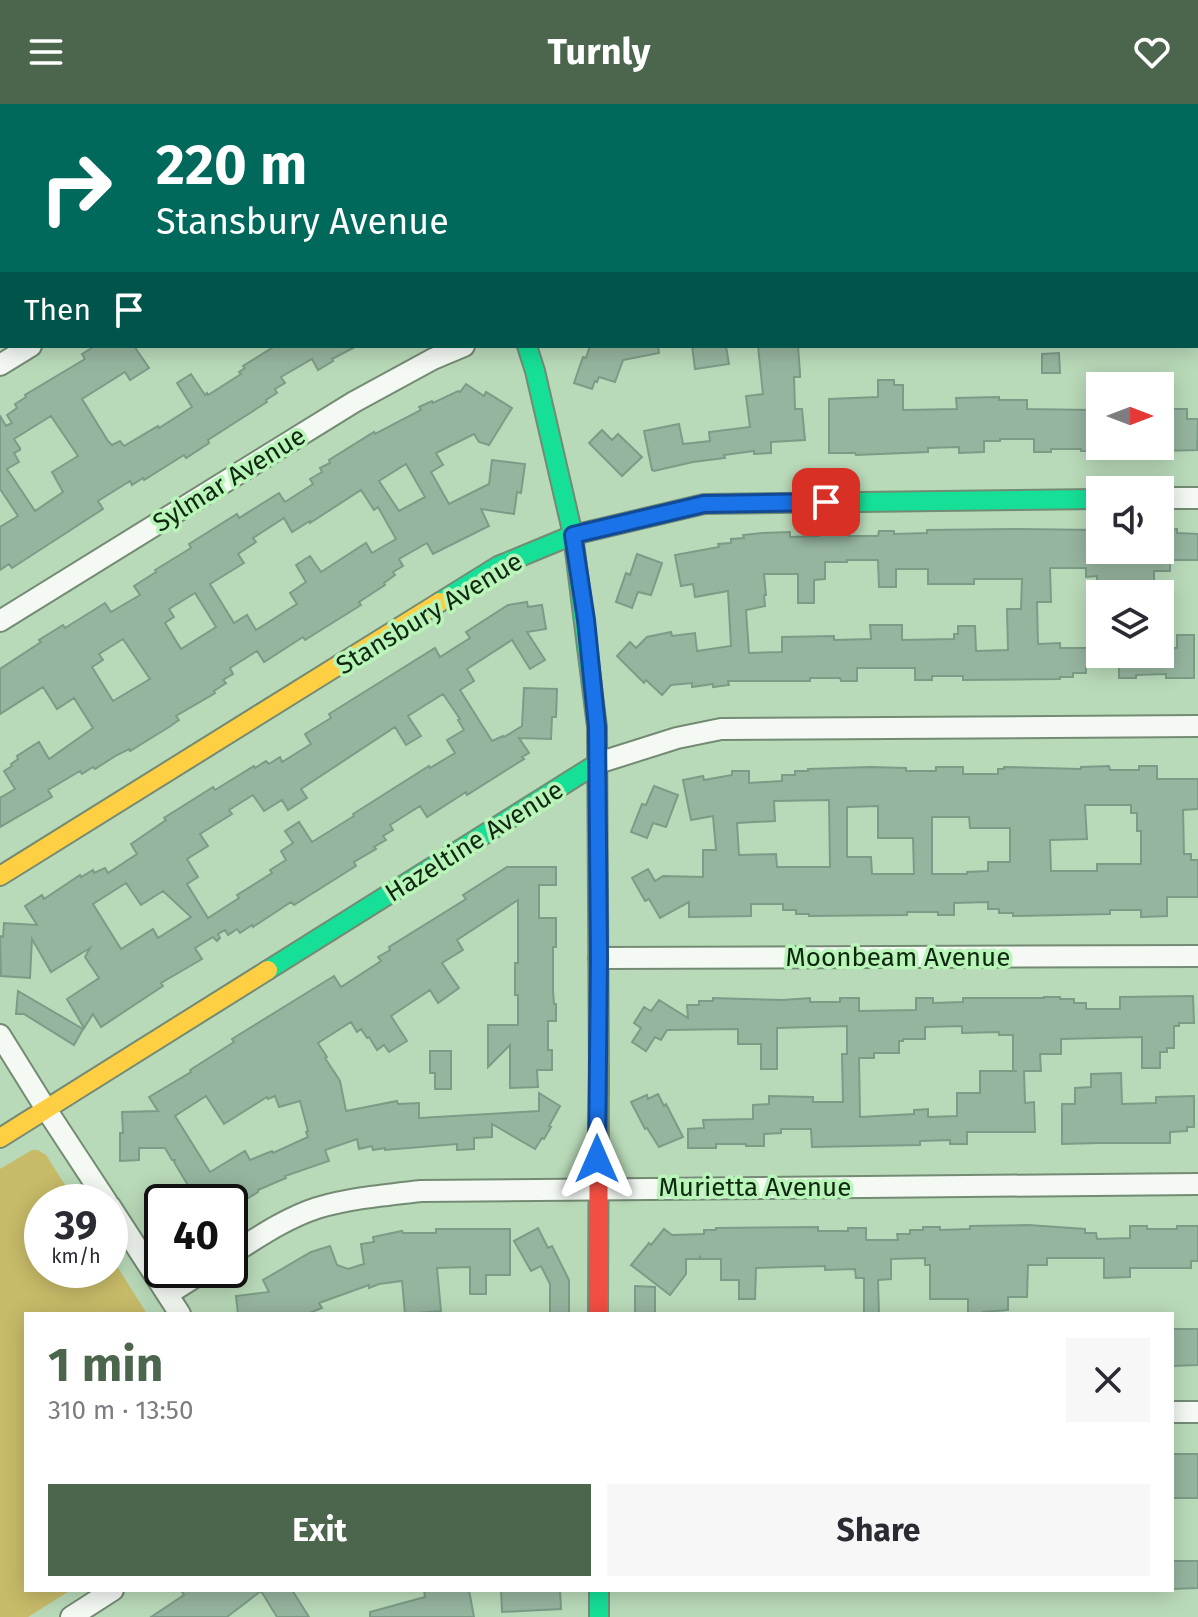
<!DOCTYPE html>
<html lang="en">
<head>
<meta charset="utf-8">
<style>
	body { margin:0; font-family:"Fira Sans",sans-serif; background:#f7f7f7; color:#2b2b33; height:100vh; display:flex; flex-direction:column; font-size:30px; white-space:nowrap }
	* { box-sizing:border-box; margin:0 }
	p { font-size:26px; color:#7c7c81 }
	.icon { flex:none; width:44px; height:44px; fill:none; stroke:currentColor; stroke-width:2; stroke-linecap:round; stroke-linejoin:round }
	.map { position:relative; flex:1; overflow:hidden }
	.drawer { position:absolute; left:24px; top:1208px; width:1150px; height:280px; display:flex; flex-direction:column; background:#fff; border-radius:0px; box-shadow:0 4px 20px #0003 }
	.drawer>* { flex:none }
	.banner { position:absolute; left:0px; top:0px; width:1198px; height:244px; box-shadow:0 4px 20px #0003; background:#00695c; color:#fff; overflow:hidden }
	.needle { width:52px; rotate:90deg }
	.tools { position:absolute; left:1086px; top:268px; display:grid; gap:16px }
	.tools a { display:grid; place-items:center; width:88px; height:88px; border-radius:0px; background:#fff; box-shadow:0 4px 20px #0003; font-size:40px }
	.speed { position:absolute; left:24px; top:1080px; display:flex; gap:16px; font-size:40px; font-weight:700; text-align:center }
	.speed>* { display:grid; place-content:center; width:104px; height:104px; border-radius:50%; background:#fff; box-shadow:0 4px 20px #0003; line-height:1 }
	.speed small { font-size:20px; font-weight:400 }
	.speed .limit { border:4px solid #111; border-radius:12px; background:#fff; color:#111 }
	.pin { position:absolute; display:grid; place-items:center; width:68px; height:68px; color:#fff; margin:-34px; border-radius:16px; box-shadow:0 4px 12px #0006 }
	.me { position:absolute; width:88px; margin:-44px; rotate:0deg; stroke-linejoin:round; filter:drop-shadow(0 0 6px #0008) }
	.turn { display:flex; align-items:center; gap:28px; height:168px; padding:0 24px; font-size:36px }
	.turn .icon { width:104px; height:104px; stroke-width:2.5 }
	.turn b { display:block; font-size:56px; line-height:68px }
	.then { display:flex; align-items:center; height:76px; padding:0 24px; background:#0003; gap:16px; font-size:30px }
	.round { display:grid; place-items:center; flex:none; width:84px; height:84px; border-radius:0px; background:#f7f7f7 }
	.overview { display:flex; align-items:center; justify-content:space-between; height:136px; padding:0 24px }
	h1 { font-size:48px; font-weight:700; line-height:60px; color:#4b664c }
	.button { display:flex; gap:16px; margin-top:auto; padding:16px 24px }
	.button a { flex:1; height:92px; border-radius:0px; background:#4b664c; color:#fff; font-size:32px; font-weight:700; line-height:92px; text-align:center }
	.button a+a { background:#f7f7f7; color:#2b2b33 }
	header { display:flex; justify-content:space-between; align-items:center; height:104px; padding:0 24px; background:#4b664c; color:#fff; font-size:36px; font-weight:700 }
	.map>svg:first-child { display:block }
	.green { fill:#c7bb69 }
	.building { fill:#96b59f; stroke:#7b9c86; stroke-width:2; fill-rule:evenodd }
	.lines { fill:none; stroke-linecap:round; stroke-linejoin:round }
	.street-casing { stroke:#738b73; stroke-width:24 }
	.fast-casing { stroke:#738b73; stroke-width:22 }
	.slow-casing { stroke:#738b73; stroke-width:22 }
	.jam-casing { stroke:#738b73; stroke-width:22 }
	.street { stroke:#f4f9f4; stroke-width:20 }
	.fast { stroke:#16e098; stroke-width:18 }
	.slow { stroke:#ffcf43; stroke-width:18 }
	.jam { stroke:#f24e42; stroke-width:18 }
	.route-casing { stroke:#114b97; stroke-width:20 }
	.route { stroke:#1a73e8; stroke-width:14 }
	.labels { text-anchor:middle; stroke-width:7; stroke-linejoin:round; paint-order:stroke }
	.street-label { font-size:26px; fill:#102711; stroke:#b9f4b9 }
</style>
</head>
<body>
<header><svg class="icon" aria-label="menu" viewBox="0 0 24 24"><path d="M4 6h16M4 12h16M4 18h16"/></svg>Turnly<svg class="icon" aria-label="heart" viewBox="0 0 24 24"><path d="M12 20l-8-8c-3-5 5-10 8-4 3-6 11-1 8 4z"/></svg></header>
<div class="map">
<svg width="1198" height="1513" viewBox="0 0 1198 1513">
	<rect width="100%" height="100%" fill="#b9dab9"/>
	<path class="green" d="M 32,1046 L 38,1046 L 46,1051 L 76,1098 L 42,1098 L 42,1166 L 110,1166 L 110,1151 L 147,1210 L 26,1210 L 26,1486 L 71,1486 L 28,1513 L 0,1513 L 0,1065 Z"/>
	<path class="building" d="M 95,242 L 134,242 L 149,264 L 130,276 L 125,268 L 82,295 L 108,337 L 112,341 L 120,337 L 124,342 L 158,322 L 159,324 L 192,303 L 177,279 L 191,270 L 205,291 L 207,289 L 208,291 L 241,270 L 239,268 L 245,264 L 243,262 L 275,242 L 357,242 L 332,255 L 333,257 L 318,266 L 312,255 L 281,273 L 285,279 L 275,285 L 277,289 L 266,296 L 267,298 L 208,336 L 209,339 L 186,354 L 184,351 L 144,376 L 143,374 L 132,381 L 130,377 L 98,397 L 103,405 L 12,464 L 9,460 L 0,466 L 0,423 L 18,412 L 0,385 L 0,312 L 6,322 L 12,319 L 7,311 L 17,304 L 15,300 L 26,293 L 25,291 L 85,255 L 82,250 ZM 51,312 L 78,352 L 52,368 L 63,388 L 35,407 L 7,365 L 19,358 L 14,349 L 20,346 L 20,344 L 14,335 Z
		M 590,242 L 658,242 L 659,249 L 623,256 L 615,278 L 599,273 L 597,278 L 595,277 L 592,285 L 574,279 L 583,253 L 586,254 Z
		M 692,242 L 726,242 L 729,260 L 695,265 Z
		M 758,242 L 798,242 L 800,269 L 800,273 L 794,273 L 795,305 L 802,305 L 805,336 L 771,338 L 771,349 L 754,350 L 754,347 L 724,351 L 725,354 L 693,358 L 654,367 L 652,366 L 644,327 L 679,320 L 683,340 L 710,337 L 709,328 L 750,323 L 746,292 L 763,290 Z
		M 1059,249 L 1060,269 L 1042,269 L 1042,250 Z
		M 878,276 L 894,276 L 894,281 L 903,281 L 903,306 L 957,305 L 956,294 L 999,293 L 999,296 L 1027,296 L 1027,305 L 1093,306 L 1093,328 L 1100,328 L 1100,347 L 1081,347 L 1081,345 L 1051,345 L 1051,348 L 1034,348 L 1034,335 L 1000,335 L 1000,337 L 984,337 L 984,348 L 959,349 L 959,343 L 928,344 L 928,348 L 856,351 L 855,349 L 829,349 L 829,295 L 878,293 Z
		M 466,280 L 484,292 L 486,288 L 512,304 L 489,341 L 479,338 L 474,330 L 436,349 L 443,361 L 431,368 L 449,400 L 489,380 L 492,356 L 525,360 L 521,389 L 517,388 L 514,410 L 481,405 L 489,422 L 433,450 L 427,439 L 399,455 L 403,462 L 393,468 L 395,471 L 384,479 L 385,481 L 359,498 L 361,501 L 305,536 L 303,533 L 264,558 L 257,547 L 230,564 L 233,570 L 223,576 L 226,579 L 214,587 L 215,589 L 176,612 L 179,616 L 169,623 L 130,647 L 129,645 L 117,651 L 95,665 L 93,663 L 82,670 L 80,667 L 48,686 L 52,693 L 0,723 L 0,694 L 15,685 L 4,667 L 12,662 L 11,660 L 18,655 L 17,652 L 39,638 L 49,655 L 93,624 L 74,594 L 57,605 L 43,583 L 0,610 L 0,565 L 41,538 L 39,536 L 63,521 L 65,524 L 105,499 L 111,508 L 140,491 L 134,482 L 156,468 L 155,466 L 191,444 L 189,440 L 237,410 L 239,414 L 279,389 L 285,398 L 313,380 L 310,375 L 322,368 L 320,364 L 330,359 L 329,356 L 374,328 L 375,330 L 421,306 L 419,303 L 432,297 L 433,299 L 458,287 L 460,288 ZM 406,360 L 425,393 L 399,407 L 379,377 ZM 361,386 L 374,406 L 378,403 L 396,435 L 372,449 L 366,439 L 321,468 L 310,452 L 296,461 L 306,478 L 290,489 L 297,500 L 256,526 L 247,511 L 234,519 L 210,480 L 244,459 L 238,450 L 256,438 L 253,434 L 284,414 L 292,428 L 310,417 L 310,419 ZM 195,489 L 216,523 L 181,545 L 165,519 L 174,513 L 169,505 ZM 123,535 L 150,575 L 113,597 L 92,563 L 103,556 L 99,550 Z
		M 1163,305 L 1187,305 L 1187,315 L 1198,315 L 1197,346 L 1162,347 Z
		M 602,326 L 612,336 L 618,330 L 642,353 L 622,372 L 589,339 Z
		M 1013,425 L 1100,426 L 1100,446 L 1160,446 L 1160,426 L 1177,425 L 1177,429 L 1198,430 L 1198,456 L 1170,456 L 1170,467 L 1154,467 L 1154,479 L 1128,479 L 1128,490 L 1098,490 L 1097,472 L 1086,473 L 1086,464 L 1050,464 L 1051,498 L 1037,498 L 1038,540 L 1060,539 L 1060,544 L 1100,544 L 1100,563 L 1086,563 L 1086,569 L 1073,569 L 1073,573 L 1060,573 L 1060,575 L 963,576 L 963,572 L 932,572 L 932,576 L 915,576 L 915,564 L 857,564 L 857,577 L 841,577 L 840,574 L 810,574 L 810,577 L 728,577 L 729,581 L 713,583 L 713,580 L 692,583 L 692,579 L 671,581 L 662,591 L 646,576 L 644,579 L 617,552 L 630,538 L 636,544 L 647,533 L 671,528 L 672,532 L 695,529 L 697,547 L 731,542 L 728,487 L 695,493 L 693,480 L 681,482 L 675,451 L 719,443 L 718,440 L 731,439 L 731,435 L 744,434 L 743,431 L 762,429 L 790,428 L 790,433 L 819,432 L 819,428 L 847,428 L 848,432 L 878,432 L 879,427 L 894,427 L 894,430 L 927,429 L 927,426 ZM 847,456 L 878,456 L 879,483 L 896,483 L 896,465 L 928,465 L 928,480 L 974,480 L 974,475 L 1022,475 L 1021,505 L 1007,505 L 1008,546 L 976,547 L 975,522 L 958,522 L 958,530 L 954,530 L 954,535 L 902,536 L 902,521 L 870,521 L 871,535 L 834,536 L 834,532 L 782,533 L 782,548 L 749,549 L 746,506 L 765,502 L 764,491 L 766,491 L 764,470 L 798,470 L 798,499 L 814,499 L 814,476 L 825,475 L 825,458 L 847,458 Z
		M 637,450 L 662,459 L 651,491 L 638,488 L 632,504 L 616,498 L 626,469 L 630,471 Z
		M 527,498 L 528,503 L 542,501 L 546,525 L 527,528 L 545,556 L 530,565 L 512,536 L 467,565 L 474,577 L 460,586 L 492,637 L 503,632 L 504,633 L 522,622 L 524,584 L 557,585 L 556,613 L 552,613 L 551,635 L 519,634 L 529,649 L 522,653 L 524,655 L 467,691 L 466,688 L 427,713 L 420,702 L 390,721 L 393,726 L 383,732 L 386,736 L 374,743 L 376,745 L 354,758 L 356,762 L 294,801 L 291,798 L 253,823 L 252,821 L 240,829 L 237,825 L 228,831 L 225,826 L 218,830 L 220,834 L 217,837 L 213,833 L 195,844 L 202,855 L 161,879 L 163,882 L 101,923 L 93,910 L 84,924 L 67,895 L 99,874 L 85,853 L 90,844 L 51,868 L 32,835 L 30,874 L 1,872 L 0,832 L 3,833 L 4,819 L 37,821 L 25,802 L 42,791 L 44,795 L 80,771 L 81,773 L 93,766 L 94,769 L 105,764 L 108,769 L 137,750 L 131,740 L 166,716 L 164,714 L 213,683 L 215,686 L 254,662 L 255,664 L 266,657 L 269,660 L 280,653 L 282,658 L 311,640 L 305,630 L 331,614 L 329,610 L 435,544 L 440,553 L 470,534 L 466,528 L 508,501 ZM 443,590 L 460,615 L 458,616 L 464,626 L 447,636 L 455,649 L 430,664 L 429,662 L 353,710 L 354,712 L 312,738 L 299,718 L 285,727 L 293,739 L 281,747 L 286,756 L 270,766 L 272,769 L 237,791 L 239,794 L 208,814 L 187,780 L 198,773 L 187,755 L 208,742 L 200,730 L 232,710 L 229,706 L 253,691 L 264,707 L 282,696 L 288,706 L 307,694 L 301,685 L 395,623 L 406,641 L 421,632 L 408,612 ZM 126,779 L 141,801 L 163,787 L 191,813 L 158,834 L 153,825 L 121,845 L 93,800 Z
		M 1177,531 L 1194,531 L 1194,574 L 1166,574 L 1166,570 L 1136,571 L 1136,574 L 1119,574 L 1119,550 L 1160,550 L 1160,546 L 1167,546 L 1167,544 L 1177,544 Z
		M 1109,662 L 1110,666 L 1139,666 L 1139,662 L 1157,662 L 1157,675 L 1198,675 L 1198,705 L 1183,706 L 1184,750 L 1191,750 L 1191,756 L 1198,756 L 1198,793 L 1167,793 L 1167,812 L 1141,813 L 1141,806 L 1110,806 L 1110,810 L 1013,812 L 1013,809 L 999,809 L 999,805 L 988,805 L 988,798 L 954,799 L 954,811 L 938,811 L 938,808 L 907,808 L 907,811 L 809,812 L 809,810 L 796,810 L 796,806 L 783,806 L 783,800 L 751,800 L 751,812 L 689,813 L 689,798 L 660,814 L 649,795 L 645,797 L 632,774 L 648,765 L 655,777 L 663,772 L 703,773 L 703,746 L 716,746 L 713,712 L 691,716 L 683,676 L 703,672 L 704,676 L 732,671 L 732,667 L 749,667 L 749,679 L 782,677 L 782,671 L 795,671 L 795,667 L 808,667 L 808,665 L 870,663 L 906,664 L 906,667 L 936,667 L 936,663 L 963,663 L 963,670 L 998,670 L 998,665 L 1004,665 L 1004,663 L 1081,665 L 1081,663 ZM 829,696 L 830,763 L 777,763 L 776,750 L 739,751 L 737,719 L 775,717 L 774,697 ZM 1085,701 L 1131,701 L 1131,709 L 1137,709 L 1137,727 L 1141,727 L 1141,760 L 1097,760 L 1097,767 L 1051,767 L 1050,736 L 1087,735 ZM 878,702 L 878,734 L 913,734 L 914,770 L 872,770 L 871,753 L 847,753 L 847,703 ZM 932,713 L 969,713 L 970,724 L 1010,724 L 1010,758 L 988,758 L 988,767 L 967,768 L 967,770 L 932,770 Z
		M 654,682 L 678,691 L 666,723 L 653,719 L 647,734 L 631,728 L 642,700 L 646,701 Z
		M 507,763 L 556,763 L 556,781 L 539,781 L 539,814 L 556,814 L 556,843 L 553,843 L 553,887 L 554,900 L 556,900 L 556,917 L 548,917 L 548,946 L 552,946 L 552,966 L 537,966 L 538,983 L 510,984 L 510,941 L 488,963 L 488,921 L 518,921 L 518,891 L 515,891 L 515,859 L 518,859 L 518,796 L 457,836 L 463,846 L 442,859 L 459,884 L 438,899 L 430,886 L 391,912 L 407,937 L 389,948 L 384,941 L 377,946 L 369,933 L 367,934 L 361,925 L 357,928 L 351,918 L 318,939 L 327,953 L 325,954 L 340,977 L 346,1007 L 397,997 L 398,1000 L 419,999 L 419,1014 L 539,1007 L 539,989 L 560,1002 L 549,1022 L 551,1023 L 544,1035 L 542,1034 L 535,1045 L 492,1020 L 492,1033 L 474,1034 L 474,1045 L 457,1046 L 457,1040 L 385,1046 L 385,1044 L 373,1046 L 372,1042 L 359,1045 L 357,1035 L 325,1046 L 329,1057 L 285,1072 L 286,1074 L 258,1086 L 258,1088 L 237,1101 L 235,1098 L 198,1098 L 174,1058 L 175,1056 L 172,1056 L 165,1044 L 139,1044 L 139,1056 L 120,1057 L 120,1029 L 123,1029 L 122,1008 L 158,1007 L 149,993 L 191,968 L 190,966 L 234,938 L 232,935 L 334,872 L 341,883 L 381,857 L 378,853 L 390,846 L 389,843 L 466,795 L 463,791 ZM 206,992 L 224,1020 L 267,993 L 268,995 L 275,992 L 279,1003 L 300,997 L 308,1027 L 306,1028 L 308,1033 L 273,1049 L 272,1047 L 250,1056 L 245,1047 L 210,1068 L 175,1012 Z
		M 18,887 L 83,925 L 74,941 L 24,910 L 16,910 Z
		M 1193,892 L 1194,919 L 1179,919 L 1179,922 L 1174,922 L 1174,944 L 1167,944 L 1167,948 L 1160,948 L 1160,964 L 1142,964 L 1142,933 L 1061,935 L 1061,950 L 1040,950 L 1041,967 L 1024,967 L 1025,999 L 1034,998 L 1035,1028 L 967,1028 L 967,1040 L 950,1040 L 950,1036 L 920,1037 L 920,1041 L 812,1043 L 811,1025 L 781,1025 L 781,1029 L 764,1030 L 764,1042 L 746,1042 L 746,1040 L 716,1040 L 716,1044 L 688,1044 L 688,1025 L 704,1024 L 703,1016 L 753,1015 L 753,1001 L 769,1000 L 769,992 L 813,993 L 813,998 L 843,998 L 842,950 L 847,950 L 847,922 L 777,924 L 777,965 L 761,965 L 761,940 L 738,940 L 738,925 L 667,926 L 661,936 L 655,933 L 646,947 L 632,938 L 641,924 L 634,919 L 644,903 L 651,907 L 659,896 L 688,914 L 687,901 L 699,901 L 699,897 L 713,897 L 713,894 L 783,896 L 810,894 L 810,898 L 840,898 L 840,894 L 859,894 L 859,907 L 916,906 L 916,894 L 933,894 L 933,899 L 963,898 L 963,894 L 1044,894 L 1044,893 L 1060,893 L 1060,895 L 1074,895 L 1074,899 L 1086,899 L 1086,905 L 1120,905 L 1120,893 ZM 962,922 L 962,929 L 999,928 L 999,931 L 1013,931 L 1013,967 L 1017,967 L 980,967 L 980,989 L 957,989 L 957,1012 L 928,1013 L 928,1005 L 914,1006 L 914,1010 L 860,1013 L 859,954 L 874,954 L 874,949 L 899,949 L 899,937 L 903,937 L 903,935 L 925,935 L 925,923 Z
		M 430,947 L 451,947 L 451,985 L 435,985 L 435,969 L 430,969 Z
		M 1121,969 L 1122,1000 L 1156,999 L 1156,993 L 1194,992 L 1194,1023 L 1187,1023 L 1187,1027 L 1170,1028 L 1170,1039 L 1099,1039 L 1062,1040 L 1062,1000 L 1075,1000 L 1075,984 L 1091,983 L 1091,970 Z
		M 658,990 L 664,1002 L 666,1000 L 683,1033 L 659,1043 L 647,1024 L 645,1025 L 631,998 L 647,991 L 648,995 Z
		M 1028,1121 L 1085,1125 L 1085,1129 L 1096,1129 L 1097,1135 L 1130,1134 L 1130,1122 L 1147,1122 L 1147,1125 L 1177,1125 L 1177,1122 L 1198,1122 L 1198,1157 L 1191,1157 L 1191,1164 L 1130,1164 L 1130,1173 L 1104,1174 L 1104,1154 L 1047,1154 L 1047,1161 L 1028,1161 L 1027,1193 L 1008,1193 L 1008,1206 L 983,1208 L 983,1210 L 968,1210 L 968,1195 L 930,1195 L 930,1161 L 925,1161 L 925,1154 L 891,1155 L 891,1175 L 878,1176 L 879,1210 L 864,1210 L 864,1174 L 856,1174 L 855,1165 L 825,1166 L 825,1162 L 756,1164 L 755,1195 L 739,1195 L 739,1176 L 721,1176 L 721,1155 L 700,1155 L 700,1153 L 698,1155 L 686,1155 L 686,1170 L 670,1191 L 631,1161 L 649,1139 L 651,1141 L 664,1125 L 672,1131 L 704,1130 L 704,1126 L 716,1126 L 716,1124 L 818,1123 L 818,1127 L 848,1127 L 848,1124 L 866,1124 L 866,1136 L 898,1136 L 897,1130 L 910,1130 L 910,1126 L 923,1126 L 923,1123 L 940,1123 L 940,1126 L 970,1125 L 970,1122 Z
		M 538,1124 L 548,1144 L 552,1142 L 569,1176 L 569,1210 L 550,1210 L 550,1180 L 541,1162 L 531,1167 L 514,1137 Z
		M 436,1125 L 510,1125 L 510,1171 L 486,1171 L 486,1190 L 470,1190 L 470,1163 L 437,1164 L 441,1207 L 405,1210 L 402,1177 L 379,1180 L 369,1184 L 369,1181 L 319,1199 L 322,1204 L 307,1210 L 238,1210 L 236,1192 L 269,1188 L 263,1176 L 311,1148 L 330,1142 L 337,1161 L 348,1165 L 364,1160 L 361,1140 L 374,1138 L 373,1133 L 402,1127 L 403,1129 L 436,1129 Z
		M 635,1182 L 655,1183 L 655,1210 L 635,1210 Z
		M 1172,1225 L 1198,1225 L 1198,1261 L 1172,1262 Z
		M 1172,1350 L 1198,1350 L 1198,1394 L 1172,1394 Z
		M 1172,1457 L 1198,1457 L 1198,1484 L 1172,1485 Z
		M 181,1486 L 292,1486 L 309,1513 L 277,1513 L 261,1487 L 227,1513 L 151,1513 L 184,1491 Z
		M 424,1486 L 469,1486 L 474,1513 L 370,1513 L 370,1508 L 425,1493 Z
		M 501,1486 L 560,1486 L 561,1505 L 502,1508 Z"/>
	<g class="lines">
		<defs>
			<path id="street" d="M 10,2 L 13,0
				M 474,2 L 481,0
				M 0,261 L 31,242
				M 1160,394 L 1198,394
				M 0,517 L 354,298 L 433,255 L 464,242
				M 598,659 L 677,634 L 721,625 L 1198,622
				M 599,854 L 1198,852
				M 0,931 L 46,1005 L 107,1098
				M 110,1102 L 180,1210
				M 230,1151 C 257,1134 286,1114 317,1104 C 351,1094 386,1091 421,1087 L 1198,1080
				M 168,1190 L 206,1166
				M 1172,1308 L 1198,1308
				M 71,1513 L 113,1486"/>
			<path id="fast" d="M 458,0 L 459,2
				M 527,242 L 535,267 L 573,431 L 597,623 L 599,972
				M 440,498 L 498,462 L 573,431 L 704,400 L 1100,395
				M 268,866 L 598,659
				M 599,1486 L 599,1513"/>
			<path id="slow" d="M 1196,162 L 1198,162
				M 0,772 L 440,498
				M 0,1034 L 268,866"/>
			<path id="jam" d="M 598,1210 L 599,972"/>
		</defs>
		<use href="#street" class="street-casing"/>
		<use href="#fast" class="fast-casing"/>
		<use href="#slow" class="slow-casing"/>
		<use href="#jam" class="jam-casing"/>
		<use href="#street" class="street"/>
		<use href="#fast" class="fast"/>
		<use href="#slow" class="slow"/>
		<use href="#jam" class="jam"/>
	</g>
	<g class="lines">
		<defs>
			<path id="route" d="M 597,1055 L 599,854 L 597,623 L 586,516 L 573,431 L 704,400 L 826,398"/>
		</defs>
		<use href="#route" class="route-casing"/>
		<use href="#route" class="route"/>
	</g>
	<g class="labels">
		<g class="street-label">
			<text transform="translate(229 375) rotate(-32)" y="9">Sylmar Avenue</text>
			<text transform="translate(429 509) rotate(-31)" y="9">Stansbury Avenue</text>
			<text transform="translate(474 737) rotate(-32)" y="9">Hazeltine Avenue</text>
			<text x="898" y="862">Moonbeam Avenue</text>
			<text x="755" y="1092">Murietta Avenue</text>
		</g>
	</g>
</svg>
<div class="tools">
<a><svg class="needle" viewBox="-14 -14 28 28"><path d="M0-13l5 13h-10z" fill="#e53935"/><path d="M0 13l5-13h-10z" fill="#7c7c81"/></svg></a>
<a><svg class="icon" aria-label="sound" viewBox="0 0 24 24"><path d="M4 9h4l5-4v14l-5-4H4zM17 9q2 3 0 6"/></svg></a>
<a><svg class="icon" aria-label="layers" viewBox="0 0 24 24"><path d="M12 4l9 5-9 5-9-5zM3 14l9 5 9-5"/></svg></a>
</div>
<div class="speed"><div>39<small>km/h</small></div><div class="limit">40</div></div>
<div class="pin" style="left:826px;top:398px;background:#d93025"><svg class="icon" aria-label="arrive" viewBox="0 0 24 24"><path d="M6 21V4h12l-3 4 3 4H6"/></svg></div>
<svg class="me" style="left:597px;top:1055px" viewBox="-20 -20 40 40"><path d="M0-17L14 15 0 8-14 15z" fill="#1a73e8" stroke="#fff" stroke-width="4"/></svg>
<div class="banner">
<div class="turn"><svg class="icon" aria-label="right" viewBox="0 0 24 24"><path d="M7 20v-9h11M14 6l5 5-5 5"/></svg><div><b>220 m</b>Stansbury Avenue</div></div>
<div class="then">Then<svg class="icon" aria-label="arrive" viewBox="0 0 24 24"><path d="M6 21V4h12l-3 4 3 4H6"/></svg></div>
</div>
<section class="drawer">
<div class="overview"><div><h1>1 min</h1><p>310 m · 13:50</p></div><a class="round"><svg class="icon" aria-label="close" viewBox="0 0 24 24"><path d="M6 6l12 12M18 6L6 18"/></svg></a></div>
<div class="button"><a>Exit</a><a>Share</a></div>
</section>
</div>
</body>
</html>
